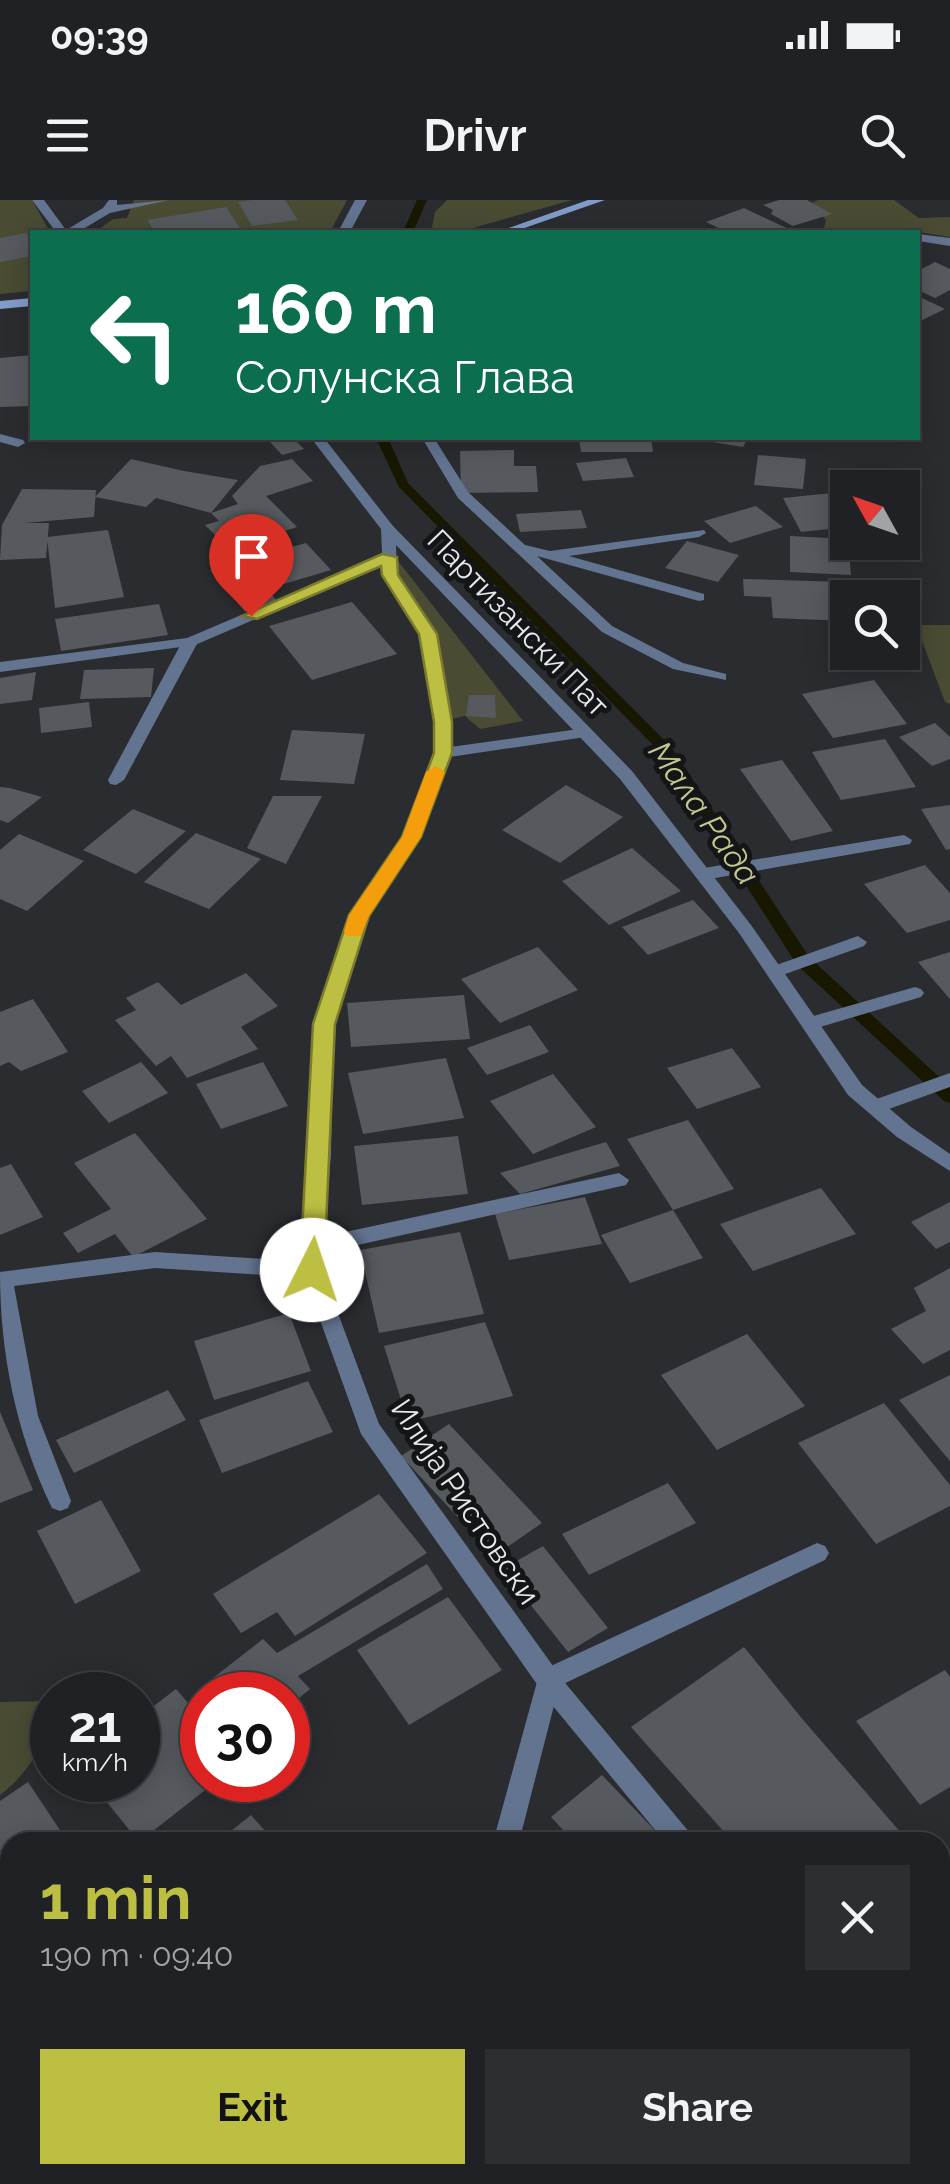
<!DOCTYPE html>
<html lang="en">
<head>
<meta charset="utf-8">
<style>
	body { margin:0; font-family:Raleway,sans-serif; background:#2d2e31; color:#f1f3f6; height:100vh; display:flex; flex-direction:column; font-size:38px; white-space:nowrap }
	* { box-sizing:border-box; margin:0 }
	p { font-size:32px; color:#a2a3a6 }
	.icon { flex:none; width:55px; height:55px; fill:none; stroke:currentColor; stroke-width:2; stroke-linecap:round; stroke-linejoin:round }
	.map { position:relative; flex:1; overflow:hidden }
	.panel { position:absolute; left:0px; top:1632px; width:950px; height:352px; display:flex; flex-direction:column; background:#202124; border-radius:30px 30px 0 0; box-shadow:0 5px 25px #0003,0 0 0 2px #3d3e41 }
	.panel>* { flex:none }
	.guide { position:absolute; left:30px; top:30px; width:890px; height:210px; border-radius:0px; box-shadow:0 5px 25px #0003,0 0 0 2px #3d3e41; background:#0b6e4f; color:#fff; overflow:hidden }
	.needle { width:65px; rotate:310deg }
	.controls { position:absolute; left:830px; top:270px; display:grid; gap:20px }
	.controls a { display:grid; place-items:center; width:90px; height:90px; border-radius:0px; background:#202124; box-shadow:0 5px 25px #0003,0 0 0 2px #3d3e41; font-size:50px }
	.speed { position:absolute; left:30px; top:1472px; display:flex; gap:20px; font-size:50px; font-weight:700; text-align:center }
	.speed>* { display:grid; place-content:center; width:130px; height:130px; border-radius:50%; background:#202124; box-shadow:0 5px 25px #0003,0 0 0 2px #3d3e41; line-height:1 }
	.speed small { font-size:25px; font-weight:400 }
	.speed .limit { border:15px solid #d22; background:#fff; color:#111 }
	.pin { position:absolute; display:grid; place-items:center; width:85px; height:85px; color:#fff; margin:-102px -42px; border-radius:50% 50% 50% 0; rotate:-45deg; box-shadow:0 0 10px #0007 }
	.pin .icon { rotate:45deg }
	.me { position:absolute; width:110px; margin:-55px; rotate:4deg; stroke-linejoin:round; filter:drop-shadow(0 0 8px #0008) }
	.turn { display:flex; align-items:center; gap:35px; height:210px; padding:0 40px; font-size:45px }
	.turn .icon { width:130px; height:130px; stroke-width:2.5 }
	.turn b { display:block; font-size:70px; line-height:85px }
	.round { display:grid; place-items:center; flex:none; width:105px; height:105px; border-radius:0px; background:#2d2e31 }
	.summary { display:flex; align-items:center; justify-content:space-between; height:170px; padding:0 40px }
	h1 { font-size:60px; font-weight:700; line-height:75px; color:#bdbf43 }
	.button { display:flex; gap:20px; margin-top:auto; padding:20px 40px }
	.button a { flex:1; height:115px; border-radius:0px; background:#bdbf43; color:#111; font-size:40px; font-weight:700; line-height:115px; text-align:center }
	.button a+a { background:#2d2e31; color:#f1f3f6 }
	.status { display:flex; justify-content:space-between; align-items:center; height:70px; padding:0 50px; background:#202124; direction:ltr }
	.status svg { height:28px; fill:currentColor }
	header { display:flex; justify-content:space-between; align-items:center; height:130px; padding:0 40px; background:#202124; font-size:45px; font-weight:700 }
	.map>svg:first-child { display:block }
	.green { fill:#4a4b33 }
	.lines { fill:none; stroke-linecap:round; stroke-linejoin:round }
	.stream { fill:#181800; fill-rule:evenodd }
	.building { fill:#56595d }
	.service { fill:#637490; fill-rule:evenodd }
	.minor { fill:#637490; fill-rule:evenodd }
	.secondary { fill:#819cc8; fill-rule:evenodd }
	.route { fill:#bdbf43; stroke:#7b7c2c; stroke-width:2.5 }
	.slow { fill:#f59e0b }
	.labels { text-anchor:middle; stroke-width:10; stroke-linejoin:round; paint-order:stroke }
	.street-label { font-size:30px; fill:#e7e8eb; stroke:#141516 }
	.water-label { font-size:32px; font-style:italic; fill:#c4c78d; stroke:#141516 }
</style>
</head>
<body>
<div class="status"><b>09:39</b><svg viewBox="0 0 49 12"><path d="M0 12V9h3v3zM5 12V6h3v6zM10 12V3h3v9zM15 12V0h3v12zM26 1h20v11H26zM47 4h2v5h-2z"/></svg></div>
<header><svg class="icon" aria-label="menu" viewBox="0 0 24 24"><path d="M4 6h16M4 12h16M4 18h16"/></svg>Drivr<svg class="icon" aria-label="search" viewBox="0 0 24 24"><circle cx="10" cy="10" r="6"/><path d="M15 15l6 6"/></svg></header>
<div class="map">
<svg width="950" height="1984" viewBox="0 0 950 1984">
	<rect width="100%" height="100%" fill="#2a2c30"/>
	<path class="green" d="M 0,0 L 32,0 L 50,32 L 32,32 L 30,91 L 0,94 Z
		M 134,0 L 347,0 L 330,32 L 95,32 L 113,19 L 127,18 Z
		M 447,0 L 572,0 L 459,32 L 431,32 L 435,12 Z
		M 818,0 L 894,0 L 919,18 L 950,17 L 950,37 L 918,32 L 817,32 L 824,28 L 826,20 L 810,4 Z
		M 398,361 L 523,521 L 480,529 L 465,516 L 443,521 L 428,434 L 390,375 Z
		M 916,425 L 950,425 L 950,504 L 945,502 Z
		M 52,1501 C 53,1536 28,1574 0,1595 L 0,1502 Z"/>
	<g class="lines">
		<path class="stream" d="M 417,0 L 427,0 L 413,32 L 403,32 Z
			M 376,238 L 388,238 L 408,283 L 672,548 L 809,757 L 950,887 L 950,903 L 944,901 L 797,765 L 662,554 L 399,287 Z"/>
	</g>
	<path class="building" d="M 252,0 L 285,0 L 298,20 L 252,26 L 238,2 Z
		M 779,0 L 807,0 L 832,14 L 793,26 L 771,14 L 773,10 L 763,5 Z
		M 226,7 L 240,28 L 214,32 L 155,32 L 147,20 Z
		M 744,8 L 795,32 L 727,32 L 706,22 Z
		M 26,33 L 32,44 L 32,56 L 0,62 L 0,38 Z
		M 935,62 L 950,69 L 950,90 L 935,98 L 918,90 L 918,71 Z
		M 918,96 L 945,109 L 918,122 Z
		M 32,155 L 32,206 L 0,207 L 0,158 Z
		M 293,238 L 304,249 L 282,255 L 270,242 Z
		M 579,238 L 651,238 L 653,252 L 581,252 Z
		M 708,238 L 748,238 L 743,247 L 706,241 Z
		M 514,250 L 514,266 L 536,266 L 538,292 L 461,293 L 460,251 Z
		M 758,255 L 806,259 L 803,289 L 754,285 Z
		M 626,258 L 634,277 L 583,281 L 576,263 Z
		M 131,259 L 184,271 L 238,280 L 211,313 L 156,298 L 146,307 L 95,297 Z
		M 292,259 L 313,281 L 266,296 L 297,327 L 242,345 L 230,332 L 216,336 L 205,325 L 219,321 L 211,313 L 238,304 L 232,296 L 260,266 Z
		M 22,289 L 96,290 L 94,317 L 24,323 L 49,323 L 46,358 L 0,360 L 2,325 Z
		M 832,293 L 848,327 L 801,332 L 783,298 Z
		M 756,306 L 783,327 L 730,343 L 704,321 Z
		M 581,310 L 587,328 L 520,332 L 516,314 Z
		M 108,330 L 124,397 L 55,408 L 47,337 Z
		M 790,336 L 848,339 L 851,375 L 790,372 Z
		M 687,341 L 739,355 L 718,382 L 665,368 Z
		M 306,343 L 331,370 L 267,389 L 278,402 L 245,412 L 210,370 Z
		M 743,379 L 844,382 L 848,421 L 773,418 L 771,397 L 744,396 Z
		M 352,402 L 397,454 L 312,480 L 269,426 Z
		M 159,404 L 168,435 L 61,451 L 55,419 Z
		M 902,430 L 918,464 L 847,469 L 834,440 L 848,439 L 848,452 L 902,452 Z
		M 154,468 L 151,497 L 80,499 L 84,470 Z
		M 36,472 L 32,500 L 0,504 L 0,478 Z
		M 874,480 L 907,524 L 833,538 L 802,494 Z
		M 469,495 L 495,495 L 496,518 L 466,516 Z
		M 89,502 L 92,527 L 41,533 L 39,508 Z
		M 935,523 L 950,537 L 950,559 L 932,566 L 899,537 Z
		M 292,530 L 365,534 L 354,584 L 280,580 Z
		M 885,539 L 916,587 L 841,600 L 812,552 Z
		M 782,560 L 833,631 L 791,641 L 740,569 Z
		M 566,585 L 623,617 L 560,663 L 502,630 Z
		M 0,587 L 10,588 L 42,597 L 8,623 L 0,620 Z
		M 273,596 L 322,596 L 286,664 L 247,648 Z
		M 950,605 L 950,649 L 946,650 L 921,609 Z
		M 133,609 L 186,631 L 136,674 L 83,650 Z
		M 196,633 L 261,659 L 209,709 L 144,682 Z
		M 19,634 L 84,661 L 27,711 L 0,699 L 0,650 Z
		M 632,648 L 681,691 L 609,725 L 562,681 Z
		M 925,665 L 950,693 L 950,720 L 907,733 L 864,684 Z
		M 693,700 L 719,728 L 648,755 L 622,727 Z
		M 538,747 L 578,790 L 500,823 L 461,779 Z
		M 950,752 L 950,799 L 918,762 Z
		M 246,773 L 278,806 L 241,827 L 258,849 L 187,878 L 171,856 L 156,866 L 115,820 L 136,810 L 126,798 L 158,782 L 181,805 Z
		M 464,795 L 470,839 L 351,847 L 347,803 Z
		M 33,799 L 68,852 L 21,871 L 9,862 L 0,866 L 0,812 Z
		M 530,825 L 549,852 L 487,875 L 467,848 Z
		M 732,848 L 761,887 L 697,909 L 667,868 Z
		M 446,858 L 464,918 L 363,934 L 348,873 Z
		M 141,862 L 168,893 L 109,923 L 82,891 Z
		M 263,862 L 288,906 L 221,929 L 196,884 Z
		M 553,874 L 596,927 L 533,954 L 490,901 Z
		M 688,920 L 734,989 L 673,1010 L 627,939 Z
		M 135,933 L 207,1019 L 133,1057 L 115,1034 L 78,1053 L 63,1033 L 111,1009 L 74,963 Z
		M 458,936 L 468,994 L 362,1005 L 354,946 Z
		M 606,942 L 620,966 L 520,994 L 500,973 Z
		M 11,964 L 43,1017 L 0,1035 L 0,968 Z
		M 821,988 L 856,1034 L 753,1071 L 720,1024 Z
		M 585,997 L 602,1044 L 509,1060 L 495,1014 Z
		M 950,1002 L 950,1042 L 936,1049 L 911,1022 Z
		M 673,1010 L 703,1058 L 630,1083 L 601,1035 Z
		M 460,1032 L 484,1114 L 379,1133 L 360,1050 Z
		M 950,1068 L 950,1150 L 923,1164 L 891,1129 L 926,1111 L 914,1088 Z
		M 289,1113 L 311,1171 L 214,1200 L 194,1141 Z
		M 485,1122 L 513,1196 L 408,1222 L 384,1146 Z
		M 747,1134 L 805,1206 L 717,1250 L 661,1175 Z
		M 950,1175 L 950,1261 L 899,1200 Z
		M 308,1181 L 333,1232 L 222,1273 L 199,1220 Z
		M 168,1190 L 186,1220 L 74,1273 L 56,1240 Z
		M 884,1203 L 950,1285 L 950,1306 L 876,1344 L 798,1243 Z
		M 0,1212 L 33,1290 L 0,1303 Z
		M 449,1224 L 542,1323 L 494,1356 L 401,1256 Z
		M 668,1283 L 696,1323 L 589,1375 L 562,1334 Z
		M 379,1294 L 427,1353 L 295,1436 L 277,1412 L 241,1433 L 213,1394 Z
		M 101,1300 L 141,1371 L 75,1404 L 37,1331 Z
		M 543,1346 L 608,1428 L 568,1452 L 502,1369 Z
		M 427,1364 L 443,1389 L 298,1476 L 310,1489 L 288,1507 L 288,1495 L 228,1495 L 213,1478 L 263,1439 L 277,1453 Z
		M 448,1397 L 502,1470 L 409,1525 L 357,1450 Z
		M 744,1447 L 804,1521 L 909,1642 L 733,1642 L 631,1527 Z
		M 945,1470 L 950,1477 L 950,1587 L 920,1605 L 856,1521 Z
		M 176,1489 L 202,1519 L 202,1580 L 218,1580 L 139,1642 L 89,1580 L 138,1580 L 138,1518 Z
		M 602,1575 L 666,1642 L 574,1642 L 551,1617 Z
		M 28,1582 L 68,1642 L 10,1642 L 10,1729 L 0,1736 L 0,1601 Z
		M 251,1615 L 275,1642 L 217,1642 Z
		M 10,1774 L 10,1898 L 0,1884 L 0,1782 Z
		M 154,1975 L 266,1975 L 274,1984 L 146,1984 Z
		M 612,1975 L 742,1975 L 735,1984 L 621,1984 Z"/>
	<g class="lines">
		<path class="service" d="M 32,0 L 44,0 L 66,30 L 103,8 L 109,0 L 117,0 L 117,5 L 169,0 L 110,13 L 78,32 L 56,32 Z
			M 0,234 L 23,240 L 25,243 L 18,247 L 0,242 Z
			M 422,238 L 434,238 L 468,292 L 525,345 L 550,351 L 704,330 L 706,333 L 699,337 L 569,356 L 704,394 L 704,400 L 699,401 L 537,356 L 612,426 L 683,463 L 726,474 L 726,480 L 673,469 L 602,432 L 458,298 Z
			M 388,353 L 395,357 L 393,360 L 195,445 L 0,472 L 0,462 L 187,438 Z
			M 586,528 L 592,530 L 592,536 L 443,558 L 435,553 L 443,548 Z
			M 904,635 L 912,640 L 910,644 L 704,680 L 695,674 L 704,668 Z
			M 858,736 L 867,742 L 864,746 L 774,778 L 765,772 L 768,768 Z
			M 915,787 L 921,789 L 924,793 L 921,797 L 810,830 L 801,824 L 803,819 Z
			M 950,873 L 950,887 L 875,914 L 865,907 L 868,902 Z
			M 619,973 L 629,980 L 626,985 L 313,1055 L 306,1053 L 303,1047 L 306,1041 L 313,1039 Z
			M 155,1052 L 312,1062 L 319,1064 L 322,1070 L 319,1076 L 312,1078 L 155,1068 L 14,1086 L 38,1216 L 71,1301 L 68,1308 L 60,1311 L 52,1308 C 16,1233 0,1154 0,1072 Z
			M 817,1343 L 825,1346 L 829,1353 L 825,1360 L 559,1486 L 519,1642 L 493,1642 L 540,1471 Z
			M 823,1975 L 854,1975 L 851,1984 L 820,1984 Z"/>
		<path class="minor" d="M 355,0 L 367,0 L 350,32 L 338,32 Z
			M 918,34 L 950,38 L 950,46 L 918,41 Z
			M 311,238 L 324,238 L 393,326 L 632,571 L 751,725 L 862,885 L 911,927 L 950,954 L 950,971 L 897,937 L 848,895 L 739,733 L 620,579 L 396,345 L 397,375 L 436,434 L 451,521 L 451,553 L 419,637 L 368,715 L 333,825 L 331,953 L 322,1070 L 379,1224 L 566,1484 L 690,1633 L 694,1642 L 665,1642 L 548,1500 L 361,1234 L 302,1070 L 311,953 L 315,825 L 350,715 L 403,637 L 435,553 L 435,521 L 420,434 L 383,375 L 381,329 Z
			M 190,437 L 198,442 L 124,580 L 116,585 L 110,584 L 108,580 L 182,442 Z
			M 940,1891 L 950,1895 L 950,1929 L 940,1925 Z"/>
		<path class="secondary" d="M 588,0 L 605,0 L 513,32 L 497,32 Z
			M 32,98 L 32,106 L 0,109 L 0,101 Z"/>
	</g>
	<path class="route" d="M 382,354 L 397,357 L 398,375 L 437,434 L 452,522 L 452,553 L 421,637 L 369,716 L 335,824 L 324,1070 L 312,1079 L 300,1070 L 313,824 L 349,715 L 402,637 L 434,553 L 434,522 L 419,434 L 382,375 L 381,366 L 257,419 L 242,416 Z"/>
	<path class="slow" d="M 436,566 L 445,572 L 421,637 L 369,716 L 361,736 L 347,736 L 344,731 L 349,715 L 402,637 L 426,572 Z"/>
	<g class="labels">
		<g class="street-label">
			<text transform="translate(518 423) rotate(46)" y="10">Партизански Пат</text>
			<text transform="translate(465 1302) rotate(56)" y="10">Илија Ристовски</text>
		</g>
		<g class="water-label">
			<text transform="translate(704 613) rotate(55)" y="11">Мала Рада</text>
		</g>
	</g>
</svg>
<div class="controls">
<a><svg class="needle" viewBox="-14 -14 28 28"><path d="M0-13l5 13h-10z" fill="#e53935"/><path d="M0 13l5-13h-10z" fill="#a2a3a6"/></svg></a>
<a><svg class="icon" aria-label="search" viewBox="0 0 24 24"><circle cx="10" cy="10" r="6"/><path d="M15 15l6 6"/></svg></a>
</div>
<div class="speed"><div>21<small>km/h</small></div><div class="limit">30</div></div>
<div class="pin" style="left:251px;top:416px;background:#d93025"><svg class="icon" aria-label="arrive" viewBox="0 0 24 24"><path d="M6 21V4h12l-3 4 3 4H6"/></svg></div>
<svg class="me" style="left:312px;top:1070px" viewBox="-20 -20 40 40"><circle r="19" fill="#fff"/><path d="M0-13L10 11 0 6-10 11z" fill="#bdbf43"/></svg>
<div class="guide">
<div class="turn"><svg class="icon" aria-label="left" viewBox="0 0 24 24"><path d="M17 20v-9H6M10 6l-5 5 5 5"/></svg><div><b>160 m</b>Солунска Глава</div></div>
</div>
<section class="panel">
<div class="summary"><div><h1>1 min</h1><p>190 m · 09:40</p></div><a class="round"><svg class="icon" aria-label="close" viewBox="0 0 24 24"><path d="M6 6l12 12M18 6L6 18"/></svg></a></div>
<div class="button"><a>Exit</a><a>Share</a></div>
</section>
</div>
</body>
</html>
